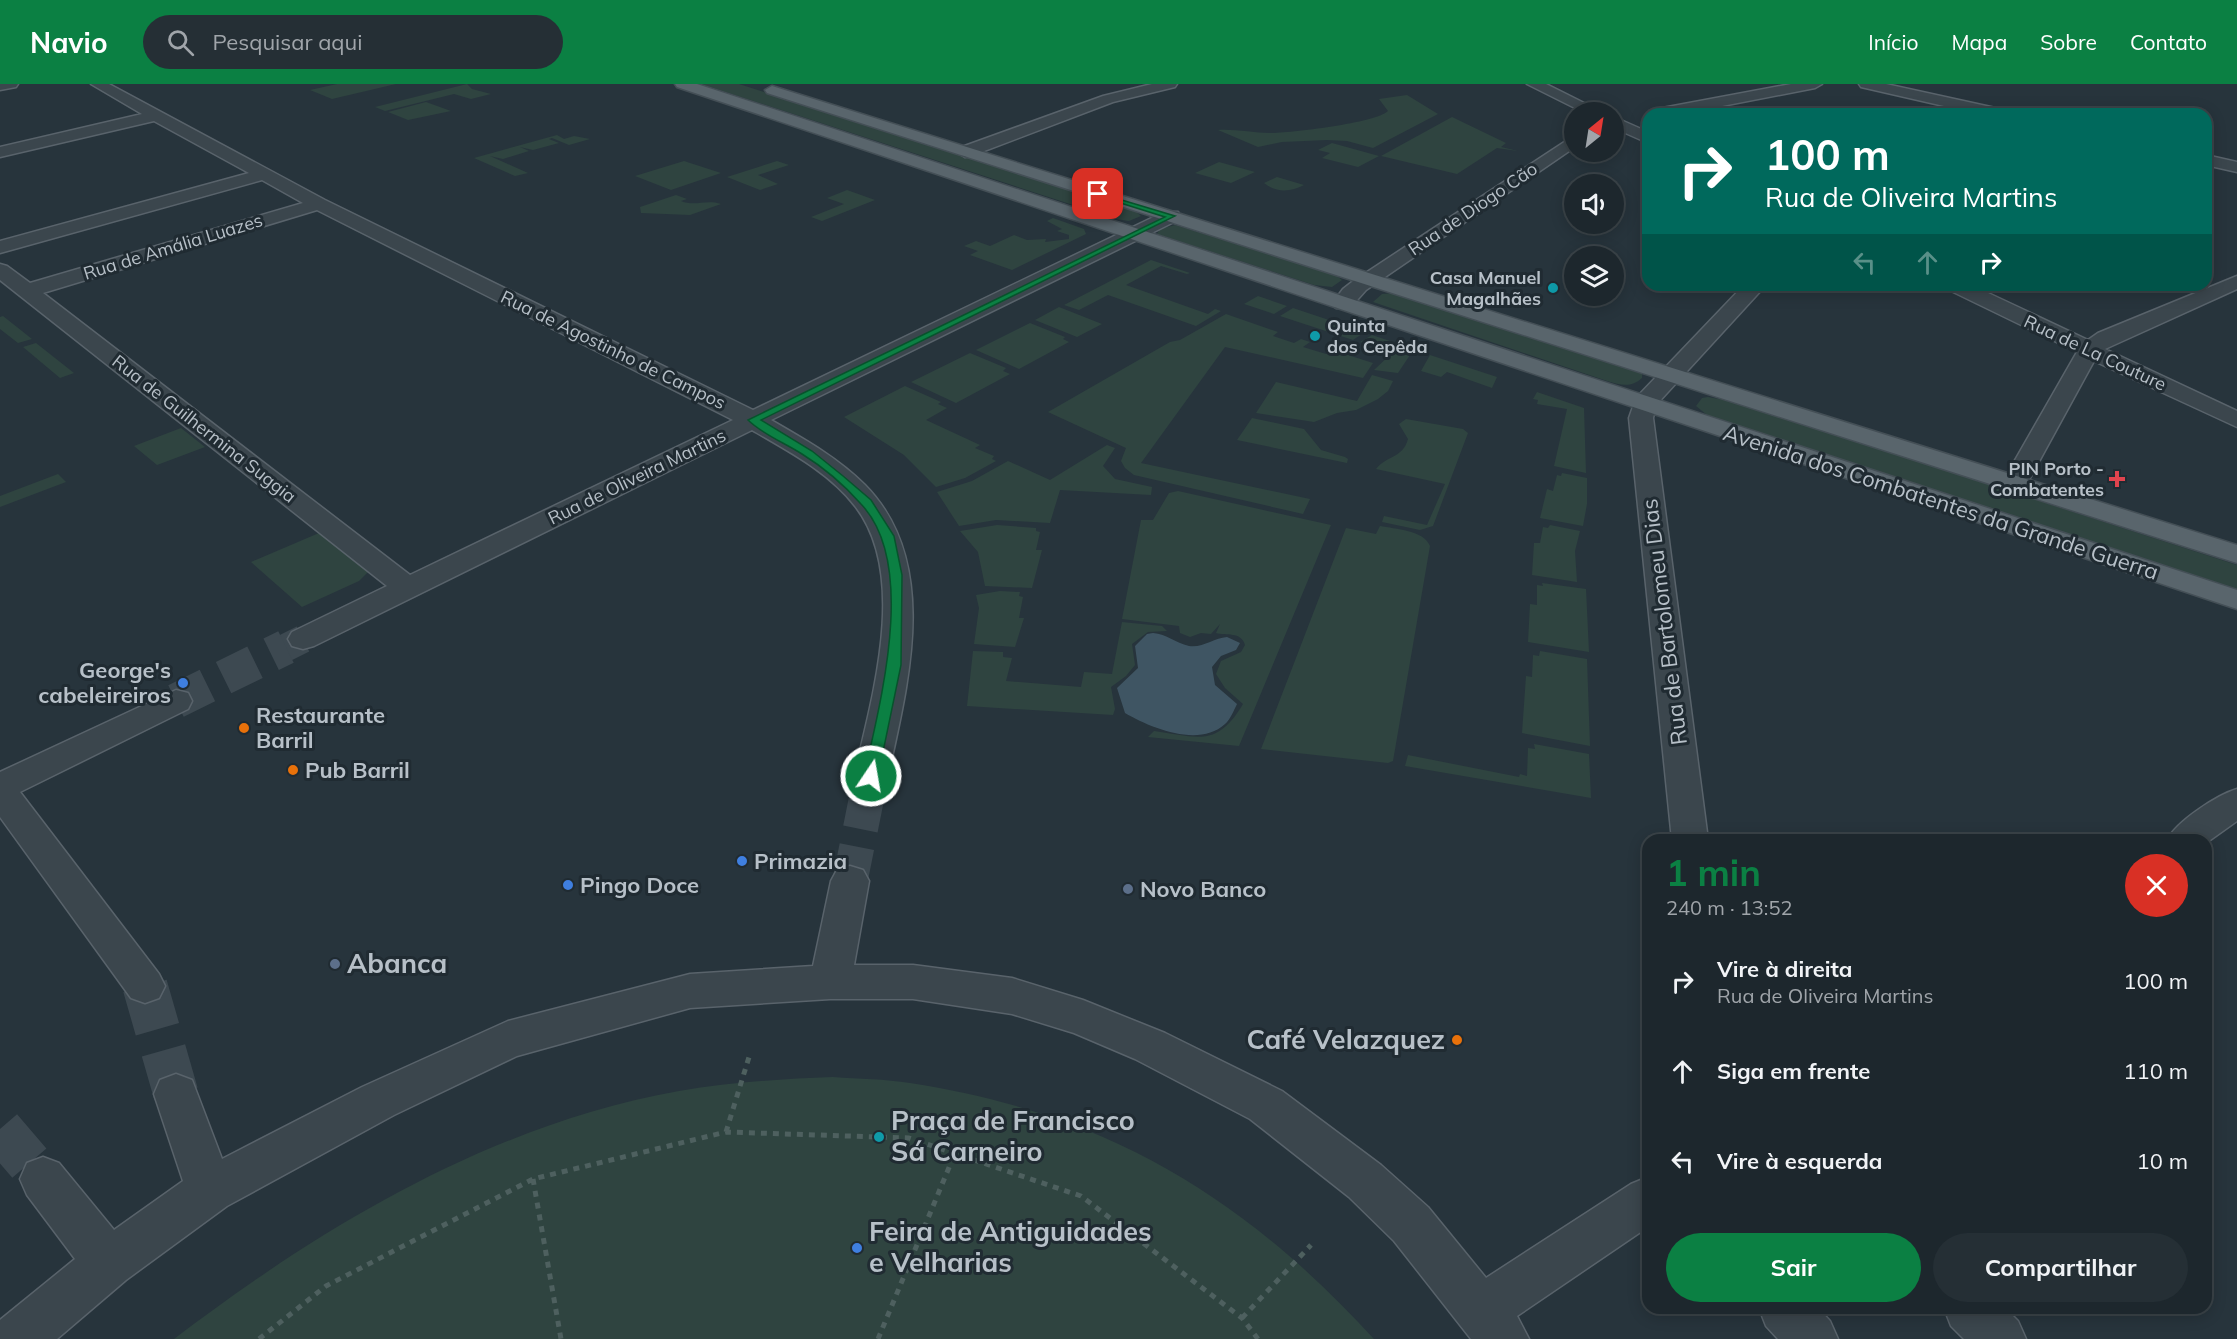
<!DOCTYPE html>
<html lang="pt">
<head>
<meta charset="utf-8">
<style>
	body { margin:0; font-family:Mulish,sans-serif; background:#252f35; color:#f1f3f6; height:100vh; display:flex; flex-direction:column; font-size:22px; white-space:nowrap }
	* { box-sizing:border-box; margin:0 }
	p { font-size:20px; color:#a0a5aa }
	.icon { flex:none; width:33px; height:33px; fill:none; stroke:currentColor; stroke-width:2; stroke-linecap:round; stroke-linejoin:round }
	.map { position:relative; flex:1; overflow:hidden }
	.drawer { position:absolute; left:1642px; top:750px; width:570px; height:480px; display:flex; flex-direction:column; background:#1d272d; border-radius:18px; box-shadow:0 3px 15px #0003,0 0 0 2px #3b4449 }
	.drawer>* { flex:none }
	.hud { position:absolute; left:1642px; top:24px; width:570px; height:183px; border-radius:18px; box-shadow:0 3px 15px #0003,0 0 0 2px #3b4449; background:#00695c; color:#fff; overflow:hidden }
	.needle { width:39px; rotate:30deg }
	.tools { position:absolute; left:1564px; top:18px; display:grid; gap:12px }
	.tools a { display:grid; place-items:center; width:60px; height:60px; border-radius:50%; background:#1d272d; box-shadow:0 3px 15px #0003,0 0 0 2px #3b4449; font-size:30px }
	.pin { position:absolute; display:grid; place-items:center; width:51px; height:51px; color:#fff; margin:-26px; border-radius:12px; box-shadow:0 3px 9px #0006 }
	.me { position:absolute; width:66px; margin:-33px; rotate:12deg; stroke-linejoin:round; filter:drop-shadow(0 0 4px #0008) }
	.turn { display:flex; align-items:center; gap:21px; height:126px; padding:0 24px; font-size:27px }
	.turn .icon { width:78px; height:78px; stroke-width:2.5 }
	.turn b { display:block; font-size:42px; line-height:51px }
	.lanes { display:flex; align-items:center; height:57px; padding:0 24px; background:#0003; justify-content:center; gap:30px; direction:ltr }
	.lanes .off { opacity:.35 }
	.round { display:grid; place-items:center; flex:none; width:63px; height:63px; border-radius:32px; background:#252f35 }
	.summary { display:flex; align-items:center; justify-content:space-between; height:102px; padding:0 24px }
	h1 { font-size:36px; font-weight:700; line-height:45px; color:#0b8043 }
	.primary-button { display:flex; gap:12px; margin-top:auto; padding:12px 24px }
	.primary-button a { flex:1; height:69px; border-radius:36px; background:#0b8043; color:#fff; font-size:24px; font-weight:700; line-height:69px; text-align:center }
	.primary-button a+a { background:#252f35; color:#f1f3f6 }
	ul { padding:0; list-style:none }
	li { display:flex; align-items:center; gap:18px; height:90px; padding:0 24px }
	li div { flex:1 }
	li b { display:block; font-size:22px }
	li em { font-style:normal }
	header { display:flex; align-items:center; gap:36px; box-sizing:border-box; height:84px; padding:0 30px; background:#0b8043; color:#fff }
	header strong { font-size:28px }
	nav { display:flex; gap:33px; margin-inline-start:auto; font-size:21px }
	.search { width:420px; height:54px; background:#252f35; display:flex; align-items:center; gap:15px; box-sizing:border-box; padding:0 21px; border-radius:33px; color:#a0a5aa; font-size:22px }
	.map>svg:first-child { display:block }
	.green { fill:#2f4440 }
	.water { fill:#3f5563 }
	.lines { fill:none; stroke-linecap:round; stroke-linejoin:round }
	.minor-tunnel-far2 { stroke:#3d4951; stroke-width:28; stroke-dasharray:28 14; stroke-linecap:butt }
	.minor-tunnel-far1 { stroke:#3d4951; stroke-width:35; stroke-dasharray:35 18; stroke-linecap:butt }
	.minor-tunnel { stroke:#3d4951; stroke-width:45; stroke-dasharray:45 22; stroke-linecap:butt }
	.minor-casing { stroke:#59636b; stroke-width:3 }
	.major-casing { stroke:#444f56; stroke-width:3 }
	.path { stroke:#4e605f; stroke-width:5; stroke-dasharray:6 6; stroke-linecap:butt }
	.minor { fill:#3b464d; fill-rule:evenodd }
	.major { fill:#59656c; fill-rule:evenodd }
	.route { fill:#0b8043; stroke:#07532c; stroke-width:1.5 }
	.culture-dot { fill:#0f9aa8; stroke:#202b32; stroke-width:2 }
	.health-dot { fill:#e0444e; stroke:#202b32; stroke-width:2 }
	.shop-dot { fill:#3f7fe0; stroke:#202b32; stroke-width:2 }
	.food-dot { fill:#e8710a; stroke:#202b32; stroke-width:2 }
	.service-dot { fill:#5c6f8a; stroke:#202b32; stroke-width:2 }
	.labels { text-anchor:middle; stroke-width:6; stroke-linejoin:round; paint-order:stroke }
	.far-street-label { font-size:18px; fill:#b7c0c8; stroke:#202b32 }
	.far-poi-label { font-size:18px; font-weight:bold; fill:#b7c0c8; stroke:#202b32; text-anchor:end }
	.street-label { font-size:22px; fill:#b7c0c8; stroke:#202b32 }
	.poi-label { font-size:22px; font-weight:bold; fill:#b7c0c8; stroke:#202b32; text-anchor:start }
	.near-poi-label { font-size:27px; font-weight:bold; fill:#b7c0c8; stroke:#202b32; text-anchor:start }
</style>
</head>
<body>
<header>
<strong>Navio</strong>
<div class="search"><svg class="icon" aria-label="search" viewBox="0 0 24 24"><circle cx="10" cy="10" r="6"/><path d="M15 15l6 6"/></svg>Pesquisar aqui</div>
<nav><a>Início</a><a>Mapa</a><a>Sobre</a><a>Contato</a></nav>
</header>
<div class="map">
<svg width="2237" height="1255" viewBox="0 0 2237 1255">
	<rect width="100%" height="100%" fill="#27343c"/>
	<path class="green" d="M 337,0 L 396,0 L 332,15 L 310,6 Z
		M 467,0 L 472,5 L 491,10 L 471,15 L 454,10 L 385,27 L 375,23 Z
		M 701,0 L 739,0 L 1134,126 L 1141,132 L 1129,137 L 1116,135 Z
		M 1407,11 L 1438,30 L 1373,64 L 1347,57 L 1327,56 L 1282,58 L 1258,63 L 1218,46 C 1236,45 1253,49 1270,49 C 1290,49 1376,39 1388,27 L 1379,15 Z
		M 426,18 L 451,27 L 408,36 L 388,28 Z
		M 1452,33 L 1506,59 L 1501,63 L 1518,67 L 1497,64 L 1457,90 L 1381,72 Z
		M 557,51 L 564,55 L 574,52 L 590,55 L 569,61 L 552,54 L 549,55 L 559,59 L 533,66 L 520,63 L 529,67 L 503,75 L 490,72 L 528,89 L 515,92 L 474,74 Z
		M 1332,59 L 1379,72 L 1358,83 L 1322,74 L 1330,69 L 1318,66 Z
		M 684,77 L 721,89 L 671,106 L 635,92 Z
		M 777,77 L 789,81 L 758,91 L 778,100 L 760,106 L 727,93 Z
		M 1219,78 L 1255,88 L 1231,99 L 1195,89 Z
		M 1277,93 L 1304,101 C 1291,108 1276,109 1264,99 Z
		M 847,106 L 875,116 L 822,137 L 811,133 L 844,120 L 827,114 Z
		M 676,111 L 687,115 L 681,117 C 695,123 706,115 721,120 L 690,131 L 641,129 L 640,123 Z
		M 1053,134 L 1084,145 L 1086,150 L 1012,186 L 970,171 L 978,167 L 964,162 L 976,157 L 990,162 L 1014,151 L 1027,156 L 1046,155 L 1045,158 L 1069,155 L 1069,151 L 1057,147 L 1062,145 L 1047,137 Z
		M 1175,141 L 1334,190 L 1342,196 L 1332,203 L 1314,201 L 1157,150 L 1160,145 Z
		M 1151,176 L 1190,189 L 1187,190 L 1161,182 L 1126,201 L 1208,230 L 1215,225 L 1221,227 L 1196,242 L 1108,211 L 1079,226 L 1064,221 Z
		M 1394,209 L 1636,286 L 1642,290 L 1642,294 C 1631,304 1621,301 1607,297 L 1373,218 L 1382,210 Z
		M 1258,212 L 1287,222 L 1274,230 L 1244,220 Z
		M 1059,223 L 1102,240 L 1077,253 L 1035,236 Z
		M 1293,224 L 1365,248 L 1353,256 L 1280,232 Z
		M 1226,230 L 1278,248 L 1273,252 L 1294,259 L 1301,255 L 1310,258 L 1303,263 L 1326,270 L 1332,266 L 1373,279 L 1363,294 L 1225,263 L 1141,379 L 1310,415 L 1303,430 L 1134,391 L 1125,384 L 1121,377 L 1126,364 L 1048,328 L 1170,258 L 1180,256 Z
		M 3,232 L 32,255 L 18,259 L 0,245 L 0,233 Z
		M 1030,239 L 1065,253 L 1063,255 L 1069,258 L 1019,285 L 976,266 Z
		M 1372,251 L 1414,265 L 1398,289 L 1374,286 L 1392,269 L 1360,258 Z
		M 36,259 L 74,289 L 60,294 L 23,263 Z
		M 970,269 L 1006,284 L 1003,287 L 1010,290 L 956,319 L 911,298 Z
		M 1430,271 L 1497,293 L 1492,304 L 1447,288 L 1441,293 L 1421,287 Z
		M 1372,291 L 1393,297 L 1388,307 L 1378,315 L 1356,326 L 1337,329 L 1314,338 L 1256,329 L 1276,298 L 1357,317 Z
		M 905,302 L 941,318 L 938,320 L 947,324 L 926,336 L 980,361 L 975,364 L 994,372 L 992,375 L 996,377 L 965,394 L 936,403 L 904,371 L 844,333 Z
		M 1537,308 L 1584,324 L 1586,389 L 1554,382 L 1567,325 L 1537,320 L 1538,316 L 1533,315 Z
		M 1708,313 L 1731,317 L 2237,481 L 2237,507 L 1707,331 L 1696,322 L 1702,314 Z
		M 1252,334 L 1304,345 L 1321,366 L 1345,373 L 1348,375 L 1347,379 L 1237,356 Z
		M 1406,335 L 1463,345 L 1468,349 L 1433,442 L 1420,446 L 1382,438 L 1384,432 L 1427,441 L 1445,400 L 1376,385 C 1386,372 1403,374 1408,355 L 1399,340 Z
		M 181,344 L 205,363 L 157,381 L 134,362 Z
		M 1107,361 L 1115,364 L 1103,382 L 1115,395 L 1152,403 L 1151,411 L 1060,406 L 1050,439 L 996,436 L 959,442 L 937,408 L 972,397 L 1008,377 L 1050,396 Z
		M 1562,389 L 1587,394 L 1587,420 L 1583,442 L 1540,434 L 1547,405 L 1553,407 L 1557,391 L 1561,392 Z
		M 58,390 L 66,398 L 0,423 L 0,412 Z
		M 1178,407 L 1331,441 L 1239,662 L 1148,653 L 1154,647 C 1198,653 1217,664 1243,620 L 1225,604 L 1216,590 L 1221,577 L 1241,568 L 1245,561 C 1241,547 1226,552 1216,549 L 1220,540 L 1211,550 L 1201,549 L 1190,553 L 1180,549 L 1179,542 L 1122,535 L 1141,436 L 1153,436 L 1169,409 Z
		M 997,441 L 1036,444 L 1036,447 L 1040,448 L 1036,466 L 1042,466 L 1032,504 L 985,502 L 978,468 L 960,447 Z
		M 1550,441 L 1580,447 L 1575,467 L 1577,498 L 1532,491 L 1534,459 L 1540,459 L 1543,443 L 1548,444 Z
		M 1380,442 C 1395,445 1424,446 1430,462 L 1393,677 L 1388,679 L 1261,665 L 1346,444 L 1376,450 Z
		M 319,449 L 368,488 L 359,497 L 302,523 L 251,478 Z
		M 1542,499 L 1586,505 L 1589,568 L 1528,558 L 1530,520 L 1537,521 L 1537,501 L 1543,502 Z
		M 1000,507 L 1020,508 L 1019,512 L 1023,513 L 1019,534 L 1024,534 L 1015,563 L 974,560 L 979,524 L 976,511 Z
		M 1122,538 L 1162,542 L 1167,547 L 1148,548 L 1132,560 L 1135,581 L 1126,592 L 1111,603 L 1115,625 L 1113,631 L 967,622 L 973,567 L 1003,568 L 1003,573 L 1012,574 L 1006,597 L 1081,603 L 1084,588 L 1112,590 Z
		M 1540,567 L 1587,575 L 1590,662 L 1522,649 L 1526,592 L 1532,593 L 1533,571 L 1539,572 Z
		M 1534,660 L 1589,670 L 1591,714 L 1405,682 L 1408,671 L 1519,693 L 1520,690 L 1527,692 L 1528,664 L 1535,665 Z
		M 833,993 C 859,995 885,995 910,999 C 1105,1029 1242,1111 1374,1255 L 174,1255 C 322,1142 493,1040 679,1007 C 731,998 781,995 833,993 Z"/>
	<path class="water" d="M 1153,549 C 1167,550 1175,559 1189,562 C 1203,564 1214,554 1227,553 L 1240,559 L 1236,566 L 1221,572 L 1212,583 L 1215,601 L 1237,620 C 1234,626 1230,636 1225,640 C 1199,664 1151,644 1125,629 L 1117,604 L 1138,584 L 1135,562 L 1147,550 Z"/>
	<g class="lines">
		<path class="minor-tunnel-far2" d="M 283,565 L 303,555"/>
		<path class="minor-tunnel-far1" d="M 176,617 L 286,563
			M 850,797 L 871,692"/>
		<path class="minor-tunnel" d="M 145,902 L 176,1010
			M 0,1045 L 43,1095"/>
		<defs>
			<path id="minor" d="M 0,0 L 18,0 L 16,3 L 0,6 Z
				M 91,0 L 109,0 L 325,116 L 753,326 L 1164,128 L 1178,128 L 1180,132 L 1178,136 L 771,336 C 804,355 838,374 865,401 C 941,478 908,599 888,692 L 883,701 L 871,705 L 859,701 L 854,692 C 872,614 909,491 855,422 C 829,388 788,367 752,346 L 314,562 L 303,565 L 292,562 L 288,555 L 292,548 L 387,502 L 0,196 L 0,180 L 7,182 L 30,199 L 303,119 L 262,96 L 0,169 L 0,157 L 249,89 L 154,37 L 0,73 L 0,63 L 142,30 ZM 317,126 L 733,336 L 410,491 L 43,209 Z
				M 1152,0 L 1177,0 L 1175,3 L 1113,18 L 971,72 L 965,73 L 957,68 L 959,64 L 1103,12 Z
				M 1527,0 L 1546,0 L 1602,28 L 1583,28 Z
				M 1791,0 L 1822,0 L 1815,4 L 1681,30 L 1649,30 L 1657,25 Z
				M 1859,0 L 1886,0 L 2000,25 L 2008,30 L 1979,30 L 1861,3 Z
				M 1614,33 L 1648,48 L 1648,59 L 1614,44 Z
				M 1575,51 L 1575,63 L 1366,206 L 1350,224 L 1336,224 L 1332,220 L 1343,205 L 1352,198 Z
				M 2206,71 L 2237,78 L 2237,88 L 2206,81 Z
				M 2237,192 L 2237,205 L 2105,265 L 2237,327 L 2237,343 L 2094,277 L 2024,405 L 2015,407 L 2006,405 L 2002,399 L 2077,268 L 1947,205 L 1944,201 L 1971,201 L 2088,256 L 2098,249 Z
				M 1744,201 L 1766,201 L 1656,321 L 1653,334 L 1708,756 L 1672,756 L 1629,334 L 1636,314 Z
				M 176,606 L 188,609 L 192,617 L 188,625 L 20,708 L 159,890 L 165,902 L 159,914 L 145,919 L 131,914 L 0,733 L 0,688 Z
				M 2237,705 L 2237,737 L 2206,759 L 2206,756 L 2167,756 C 2177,737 2217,711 2237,705 Z
				M 850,782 L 863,786 L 869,797 L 854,881 L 913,881 L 1012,894 L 1083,916 L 1165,949 L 1282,1007 L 1381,1081 L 1428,1123 L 1486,1194 L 1631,1100 L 1648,1093 L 1648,1143 L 1517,1232 L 1529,1255 L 1471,1255 L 1394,1157 L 1349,1113 L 1250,1035 L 1135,975 L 1074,949 L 1012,930 L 913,915 L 830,915 L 690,924 L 517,972 L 394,1031 L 227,1122 L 126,1196 L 57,1255 L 0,1255 L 0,1236 L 75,1175 L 27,1111 L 20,1095 L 27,1079 L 43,1073 L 59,1079 L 114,1146 L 183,1097 L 154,1010 L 160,996 L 176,990 L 192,996 L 222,1075 L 362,1003 L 508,937 L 690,890 L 813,882 L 831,797 L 837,786 Z
				M 1759,1224 L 1818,1224 L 1830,1237 L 1838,1255 L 1778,1255 L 1766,1242 Z
				M 1944,1224 L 2005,1224 L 2018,1237 L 2026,1255 L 1964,1255 L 1951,1242 Z"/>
			<path id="major" d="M 675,0 L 697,0 L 2237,506 L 2237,525 L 677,3 Z
				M 772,2 L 2237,461 L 2237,479 L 767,9 L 765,6 Z"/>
		</defs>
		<use href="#minor" class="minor-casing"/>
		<use href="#major" class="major-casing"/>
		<path class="path" d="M 726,1048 L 749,973
			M 533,1095 L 561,1255
			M 1242,1234 L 1311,1161
			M 259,1255 L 326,1202 L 533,1095 L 726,1048 L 909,1054 L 1081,1112 L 1242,1234 L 1258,1255
			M 878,1255 L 955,1069"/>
		<use href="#minor" class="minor"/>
		<use href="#major" class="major"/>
	</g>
	<path class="route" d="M 1095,108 L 1175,132 L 761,336 L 812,367 L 843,392 L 871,416 L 894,452 L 902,491 L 901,581 L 878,692 L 876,695 L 866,695 L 864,692 C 880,619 918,480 861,420 C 845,402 823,383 802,370 C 785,359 762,350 748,336 L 1165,133 L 1095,111 Z"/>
	<g class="culture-dot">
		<circle cx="1553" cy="204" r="6"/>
		<circle cx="1315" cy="252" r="6"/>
		<circle cx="879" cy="1053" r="6"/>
	</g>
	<path class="health-dot" d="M2114 386h6v6h6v6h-6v6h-6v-6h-6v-6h6z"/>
	<g class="shop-dot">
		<circle cx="183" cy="599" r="6"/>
		<circle cx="742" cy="777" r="6"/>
		<circle cx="568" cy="801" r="6"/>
		<circle cx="857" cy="1164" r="6"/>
	</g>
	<g class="food-dot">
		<circle cx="244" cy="644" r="6"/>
		<circle cx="293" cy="686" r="6"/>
		<circle cx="1457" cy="956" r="6"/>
	</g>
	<g class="service-dot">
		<circle cx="1128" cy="805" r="6"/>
		<circle cx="335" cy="880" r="6"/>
	</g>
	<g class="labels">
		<g class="far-street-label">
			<text transform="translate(1473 125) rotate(-34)" y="6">Rua de Diogo Cão</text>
			<text transform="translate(173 163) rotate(-17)" y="6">Rua de Amália Luazes</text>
			<text transform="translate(613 266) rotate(26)" y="6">Rua de Agostinho de Campos</text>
			<text transform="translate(2095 269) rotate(25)" y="6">Rua de La Couture</text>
			<text transform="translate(204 345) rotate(38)" y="6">Rua de Guilhermina Suggia</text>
			<text transform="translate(637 393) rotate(-26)" y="6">Rua de Oliveira Martins</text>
		</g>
		<g class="far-poi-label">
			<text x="1541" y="200">Casa Manuel<tspan x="1541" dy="21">Magalhães</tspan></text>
			<text x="1327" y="248" text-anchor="start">Quinta<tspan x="1327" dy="21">dos Cepêda</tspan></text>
			<text x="2104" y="391">PIN Porto -<tspan x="2104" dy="21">Combatentes</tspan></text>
		</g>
		<g class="street-label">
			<text transform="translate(1941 418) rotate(18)" y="8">Avenida dos Combatentes da Grande Guerra</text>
			<text transform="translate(1664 538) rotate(-97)" y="8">Rua de Bartolomeu Dias</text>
		</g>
		<g class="poi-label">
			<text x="171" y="594" text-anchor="end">George's<tspan x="171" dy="25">cabeleireiros</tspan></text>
			<text x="256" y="639">Restaurante<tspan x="256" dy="25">Barril</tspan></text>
			<text x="305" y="694">Pub Barril</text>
			<text x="754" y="785">Primazia</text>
			<text x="580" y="809">Pingo Doce</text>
			<text x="1140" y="813">Novo Banco</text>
		</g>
		<g class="near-poi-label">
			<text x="347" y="889">Abanca</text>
			<text x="1445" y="965" text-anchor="end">Café Velazquez</text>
			<text x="891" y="1046">Praça de Francisco<tspan x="891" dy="31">Sá Carneiro</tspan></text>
			<text x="869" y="1157">Feira de Antiguidades<tspan x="869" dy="31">e Velharias</tspan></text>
		</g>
	</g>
</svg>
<div class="tools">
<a><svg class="needle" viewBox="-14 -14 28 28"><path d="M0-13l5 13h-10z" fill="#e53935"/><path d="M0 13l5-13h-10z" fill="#a0a5aa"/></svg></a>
<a><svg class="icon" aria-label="sound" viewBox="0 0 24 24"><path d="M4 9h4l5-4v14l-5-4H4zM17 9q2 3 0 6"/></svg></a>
<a><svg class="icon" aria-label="layers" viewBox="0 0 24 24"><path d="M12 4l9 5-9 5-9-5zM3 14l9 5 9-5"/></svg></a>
</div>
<div class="pin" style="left:1098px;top:110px;background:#d93025"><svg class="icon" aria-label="arrive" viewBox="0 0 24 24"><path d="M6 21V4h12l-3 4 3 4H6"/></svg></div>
<svg class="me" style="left:871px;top:692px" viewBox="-20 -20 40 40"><circle r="17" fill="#0b8043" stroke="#fff" stroke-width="3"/><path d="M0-11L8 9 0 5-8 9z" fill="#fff"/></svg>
<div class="hud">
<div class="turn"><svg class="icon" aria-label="right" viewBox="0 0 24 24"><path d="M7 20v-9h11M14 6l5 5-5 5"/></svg><div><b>100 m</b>Rua de Oliveira Martins</div></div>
<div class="lanes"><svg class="icon off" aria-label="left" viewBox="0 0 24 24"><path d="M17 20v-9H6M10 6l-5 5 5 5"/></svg><svg class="icon off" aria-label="ahead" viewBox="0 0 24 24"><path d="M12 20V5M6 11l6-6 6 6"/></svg><svg class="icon" aria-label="right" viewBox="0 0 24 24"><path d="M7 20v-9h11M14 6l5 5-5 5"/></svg></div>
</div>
<section class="drawer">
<div class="summary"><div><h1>1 min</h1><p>240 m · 13:52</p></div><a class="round" style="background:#d93025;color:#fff"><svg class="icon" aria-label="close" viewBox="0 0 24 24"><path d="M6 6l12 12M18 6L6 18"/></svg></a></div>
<ul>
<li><svg class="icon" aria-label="right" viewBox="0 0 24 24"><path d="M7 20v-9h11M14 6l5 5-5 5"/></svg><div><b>Vire à direita</b><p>Rua de Oliveira Martins</p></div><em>100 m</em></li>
<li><svg class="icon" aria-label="ahead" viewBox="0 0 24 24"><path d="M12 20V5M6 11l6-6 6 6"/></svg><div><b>Siga em frente</b></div><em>110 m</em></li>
<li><svg class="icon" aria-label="left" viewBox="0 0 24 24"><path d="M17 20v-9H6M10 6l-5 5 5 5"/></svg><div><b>Vire à esquerda</b></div><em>10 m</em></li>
</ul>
<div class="primary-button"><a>Sair</a><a>Compartilhar</a></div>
</section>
</div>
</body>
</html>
